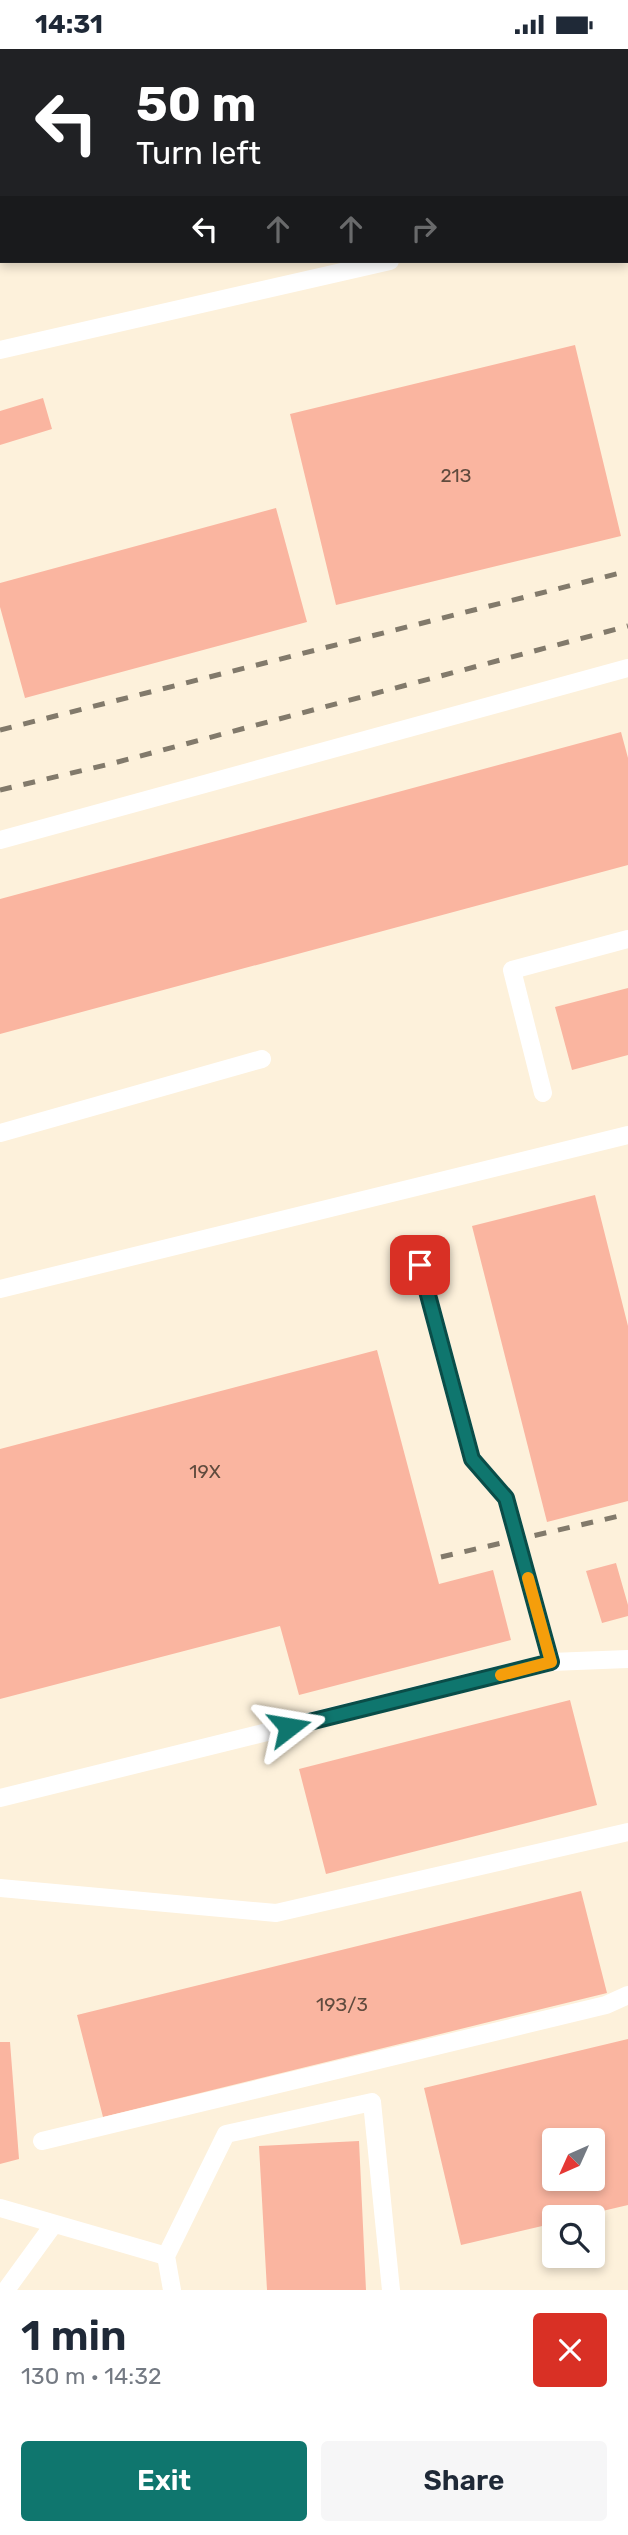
<!DOCTYPE html>
<html lang="en">
<head>
<meta charset="utf-8">
<style>
	body { margin:0; font-family:Rubik,sans-serif; background:#f6f6f7; color:#1f2937; height:100vh; display:flex; flex-direction:column; font-size:26px; white-space:nowrap }
	* { box-sizing:border-box; margin:0 }
	p { font-size:23px; color:#747a83 }
	.icon { flex:none; width:38px; height:38px; fill:none; stroke:currentColor; stroke-width:2; stroke-linecap:round; stroke-linejoin:round }
	.map { position:relative; height:2241px; overflow:hidden }
	.drawer { display:flex; flex-direction:column; background:#fff; flex:1 }
	.drawer>* { flex:none }
	.hud { position:absolute; left:0px; top:0px; width:628px; height:214px; box-shadow:0 4px 10px #0003; background:#202124; color:#fff; overflow:hidden }
	.needle { width:46px; rotate:225deg }
	.tools { position:absolute; left:542px; top:2079px; display:grid; gap:14px }
	.tools a { display:grid; place-items:center; width:63px; height:63px; border-radius:7px; background:#fff; box-shadow:0 4px 10px #0003; font-size:35px }
	.pin { position:absolute; display:grid; place-items:center; width:60px; height:60px; color:#fff; margin:-30px; border-radius:14px; box-shadow:0 4px 10px #0006 }
	.me { position:absolute; width:77px; margin:-38px; rotate:76deg; stroke-linejoin:round; filter:drop-shadow(0 0 5px #0008) }
	.turn { display:flex; align-items:center; gap:24px; height:147px; padding:0 21px; font-size:32px }
	.turn .icon { width:91px; height:91px; stroke-width:2.5 }
	.turn b { display:block; font-size:49px; line-height:60px }
	.lanes { display:flex; align-items:center; height:66px; padding:0 21px; background:#0003; justify-content:center; gap:35px; direction:ltr }
	.lanes .off { opacity:.35 }
	.round { display:grid; place-items:center; flex:none; width:74px; height:74px; border-radius:7px; background:#f6f6f7 }
	.overview { display:flex; align-items:center; justify-content:space-between; height:119px; padding:0 21px }
	h1 { font-size:42px; font-weight:600; line-height:52px }
	.action { display:flex; gap:14px; margin-top:auto; padding:14px 21px }
	.action a { flex:1; height:80px; border-radius:7px; background:#0f766e; color:#fff; font-size:28px; font-weight:600; line-height:80px; text-align:center }
	.action a+a { background:#f6f6f7; color:#1f2937 }
	.status { display:flex; justify-content:space-between; align-items:center; height:49px; padding:0 35px; background:#fff; direction:ltr }
	.status svg { height:19px; fill:currentColor }
	.map>svg:first-child { display:block }
	.building { fill:#fab5a0; fill-rule:evenodd }
	.lines { fill:none; stroke-linecap:round; stroke-linejoin:round }
	.lane { stroke:#fff; stroke-width:18 }
	.rail { stroke:#827a6b; stroke-width:5; stroke-dasharray:12 12; stroke-linecap:butt }
	.route-casing { stroke:#0a4d48; stroke-width:18 }
	.route { stroke:#0f766e; stroke-width:12 }
	.slow { stroke:#f59e0b; stroke-width:12 }
	.labels { text-anchor:middle; stroke-width:7; stroke-linejoin:round; paint-order:stroke }
	.number-label { font-size:19px; fill:#604b3e }
</style>
</head>
<body>
<div class="status"><b>14:31</b><svg viewBox="0 0 49 12"><path d="M0 12V9h3v3zM5 12V6h3v6zM10 12V3h3v9zM15 12V0h3v12zM26 1h20v11H26zM47 4h2v5h-2z"/></svg></div>
<div class="map">
<svg width="628" height="2241" viewBox="0 0 628 2241">
	<rect width="100%" height="100%" fill="#fdf1db"/>
	<path class="building" d="M 575,296 L 621,487 L 336,556 L 290,365 Z
		M 43,349 L 52,380 L 0,396 L 0,362 Z
		M 276,459 L 307,573 L 25,649 L 0,558 L 0,534 Z
		M 621,683 L 628,709 L 628,816 L 0,985 L 0,850 Z
		M 628,939 L 628,1006 L 572,1021 L 555,958 Z
		M 595,1146 L 628,1277 L 628,1452 L 547,1473 L 472,1177 Z
		M 377,1301 L 439,1535 L 493,1521 L 511,1591 L 299,1646 L 280,1577 L 0,1650 L 0,1400 Z
		M 616,1514 L 628,1556 L 628,1567 L 602,1574 L 586,1522 Z
		M 570,1651 L 597,1756 L 326,1825 L 299,1720 Z
		M 581,1842 L 607,1944 L 103,2068 L 77,1966 Z
		M 628,1990 L 628,2156 L 577,2168 L 555,2168 L 555,2174 L 461,2196 L 424,2039 ZM 555,2091 L 593,2091 L 593,2130 L 555,2130 Z
		M 0,1993 L 10,1993 L 19,2110 L 0,2115 Z
		M 359,2092 L 366,2241 L 267,2241 L 259,2097 Z"/>
	<g class="lines">
		<path class="lane" d="M 232,0 L 232,2
			M 213,2 L 219,0
			M 626,157 L 628,157
			M 0,301 L 390,212
			M 0,791 L 628,619
			M 543,1044 L 512,921 L 628,890
			M 0,1084 L 262,1010
			M 420,1216 L 472,1410 L 506,1449 L 551,1613
			M 0,1240 L 628,1086
			M 0,1749 L 551,1613 L 628,1610
			M 0,1839 L 276,1864 L 628,1783
			M 42,2092 L 606,1956 L 628,1946
			M 0,2159 L 166,2207 L 172,2241
			M 166,2207 L 226,2085 L 372,2053 L 391,2241
			M 6,2241 L 54,2175"/>
		<path class="rail" d="M 0,681 L 628,522
			M 0,741 L 114,714 L 628,577
			M 441,1508 L 628,1465"/>
	</g>
	<g class="lines">
		<defs>
			<path id="route" d="M 289,1678 L 551,1613 L 506,1449 L 472,1410 L 420,1216"/>
		</defs>
		<use href="#route" class="route-casing"/>
		<use href="#route" class="route"/>
		<path class="slow" d="M 501,1626 L 551,1613 L 528,1529"/>
	</g>
	<g class="labels">
		<g class="number-label">
			<text x="456" y="433">21З</text>
			<text x="205" y="1429">19Х</text>
			<text x="342" y="1962">19З/3</text>
		</g>
	</g>
</svg>
<div class="tools">
<a><svg class="needle" viewBox="-14 -14 28 28"><path d="M0-13l5 13h-10z" fill="#e53935"/><path d="M0 13l5-13h-10z" fill="#747a83"/></svg></a>
<a><svg class="icon" aria-label="search" viewBox="0 0 24 24"><circle cx="10" cy="10" r="6"/><path d="M15 15l6 6"/></svg></a>
</div>
<div class="pin" style="left:420px;top:1216px;background:#d93025"><svg class="icon" aria-label="arrive" viewBox="0 0 24 24"><path d="M6 21V4h12l-3 4 3 4H6"/></svg></div>
<svg class="me" style="left:289px;top:1678px" viewBox="-20 -20 40 40"><path d="M0-17L14 15 0 8-14 15z" fill="#0f766e" stroke="#fff" stroke-width="4"/></svg>
<div class="hud">
<div class="turn"><svg class="icon" aria-label="left" viewBox="0 0 24 24"><path d="M17 20v-9H6M10 6l-5 5 5 5"/></svg><div><b>50 m</b>Turn left</div></div>
<div class="lanes"><svg class="icon" aria-label="left" viewBox="0 0 24 24"><path d="M17 20v-9H6M10 6l-5 5 5 5"/></svg><svg class="icon off" aria-label="ahead" viewBox="0 0 24 24"><path d="M12 20V5M6 11l6-6 6 6"/></svg><svg class="icon off" aria-label="ahead" viewBox="0 0 24 24"><path d="M12 20V5M6 11l6-6 6 6"/></svg><svg class="icon off" aria-label="right" viewBox="0 0 24 24"><path d="M7 20v-9h11M14 6l5 5-5 5"/></svg></div>
</div>
</div>
<section class="drawer">
<div class="overview"><div><h1>1 min</h1><p>130 m · 14:32</p></div><a class="round" style="background:#d93025;color:#fff"><svg class="icon" aria-label="close" viewBox="0 0 24 24"><path d="M6 6l12 12M18 6L6 18"/></svg></a></div>
<div class="action"><a>Exit</a><a>Share</a></div>
</section>
</body>
</html>
